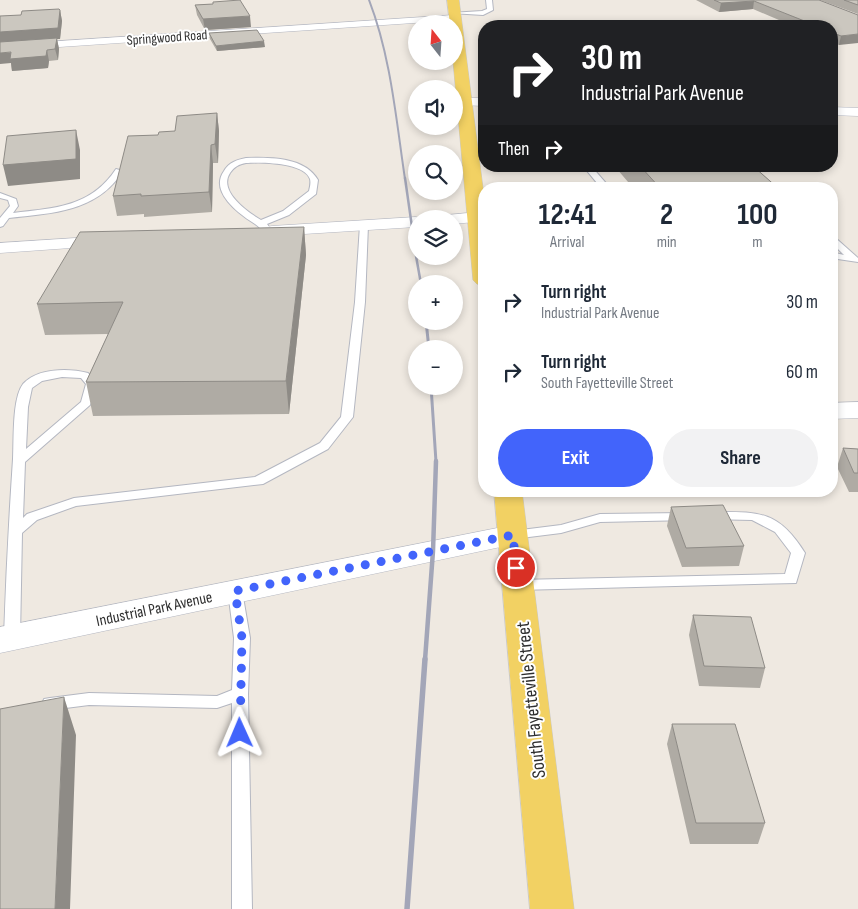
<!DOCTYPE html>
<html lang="en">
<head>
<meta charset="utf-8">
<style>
	body { margin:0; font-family:"Sofia Sans Condensed",sans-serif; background:#f2f2f3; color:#1f2937; height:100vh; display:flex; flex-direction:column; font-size:19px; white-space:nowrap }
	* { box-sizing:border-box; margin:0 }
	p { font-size:16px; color:#747a83 }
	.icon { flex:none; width:28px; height:28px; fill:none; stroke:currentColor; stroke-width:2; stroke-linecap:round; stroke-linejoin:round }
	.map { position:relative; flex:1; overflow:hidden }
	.drawer { position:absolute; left:478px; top:182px; width:360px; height:315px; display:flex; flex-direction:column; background:#fff; border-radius:20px; box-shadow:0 2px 8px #0003 }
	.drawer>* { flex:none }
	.top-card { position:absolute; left:478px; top:20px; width:360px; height:152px; border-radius:20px; box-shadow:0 2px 8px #0003; background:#202124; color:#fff; overflow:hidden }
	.needle { width:32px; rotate:343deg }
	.controls { position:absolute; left:408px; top:15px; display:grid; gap:10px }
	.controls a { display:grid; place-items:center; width:55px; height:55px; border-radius:50%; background:#fff; box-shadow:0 2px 8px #0003; font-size:25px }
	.pin { position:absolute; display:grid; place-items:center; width:42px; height:42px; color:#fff; margin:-21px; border:2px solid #fff; border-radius:50%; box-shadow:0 1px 5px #0007 }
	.me { position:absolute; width:55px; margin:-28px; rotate:359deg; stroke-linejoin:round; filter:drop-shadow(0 0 4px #0008) }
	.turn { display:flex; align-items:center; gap:18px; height:105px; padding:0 20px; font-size:22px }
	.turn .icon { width:65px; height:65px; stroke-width:2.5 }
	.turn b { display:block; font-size:35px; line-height:42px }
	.then { display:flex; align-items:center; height:48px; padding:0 20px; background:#0003; gap:10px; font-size:19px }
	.eta { display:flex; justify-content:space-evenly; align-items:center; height:85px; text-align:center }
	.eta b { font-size:30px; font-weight:700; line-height:35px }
	.cta { display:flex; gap:10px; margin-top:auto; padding:10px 20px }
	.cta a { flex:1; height:58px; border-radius:30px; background:#4264fb; color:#fff; font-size:20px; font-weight:700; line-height:58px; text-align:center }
	.cta a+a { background:#f2f2f3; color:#1f2937 }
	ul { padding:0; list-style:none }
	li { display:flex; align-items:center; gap:15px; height:70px; padding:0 20px }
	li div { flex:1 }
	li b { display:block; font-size:19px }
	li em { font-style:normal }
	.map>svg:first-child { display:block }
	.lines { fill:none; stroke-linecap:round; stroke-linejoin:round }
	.lane-casing { stroke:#b4b7c1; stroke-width:2 }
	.street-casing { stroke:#b4b7c1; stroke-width:1 }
	.secondary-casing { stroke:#b4b7c1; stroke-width:1 }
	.primary-casing { stroke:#c9c9c9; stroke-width:1 }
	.lane { fill:#fff; fill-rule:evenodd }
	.street { fill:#fff; fill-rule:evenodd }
	.secondary { fill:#fff; fill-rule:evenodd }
	.primary { fill:#f2d163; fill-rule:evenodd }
	.rail-far4 { stroke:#a3a6b8; stroke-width:2 }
	.rail-far3 { stroke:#a3a6b8; stroke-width:2.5 }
	.rail-far2 { stroke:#a3a6b8; stroke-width:3 }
	.rail-far1 { stroke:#a3a6b8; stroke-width:4.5 }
	.rail { stroke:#a3a6b8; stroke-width:5.5 }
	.wall { fill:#afaba4 }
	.shaded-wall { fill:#8e8b86 }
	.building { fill:#cbc7bf; stroke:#8e8b86 }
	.route { stroke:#4264fb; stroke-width:9; stroke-dasharray:0 16.2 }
	.labels { text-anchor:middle; stroke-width:4; stroke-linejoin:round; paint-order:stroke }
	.far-street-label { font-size:14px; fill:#2e2e2e; stroke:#fff }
	.street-label { font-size:16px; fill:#2e2e2e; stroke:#fff }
	.near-street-label { font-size:19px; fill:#2e2e2e; stroke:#fff }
</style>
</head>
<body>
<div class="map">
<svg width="858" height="909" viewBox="0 0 858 909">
	<rect width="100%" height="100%" fill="#efe9e1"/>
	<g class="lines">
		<defs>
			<path id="lane" d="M 486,0 L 492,0 L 493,10 L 483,15 L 451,13 L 482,11 L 487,9 Z
				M 246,158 C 270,157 305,157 318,180 L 316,194 L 289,215 L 267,224 L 272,231 L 271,233 C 264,234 261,228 255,224 C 239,214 209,192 224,171 C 229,162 237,160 246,158 ZM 246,163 C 261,162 304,162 310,179 C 311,183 310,187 309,191 L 283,211 L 261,220 C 247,212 218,191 230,173 C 234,167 239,164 246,163 Z
				M 583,166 L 591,166 L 611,189 L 602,189 Z
				M 116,169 L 123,171 C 97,212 53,213 9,218 L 3,226 L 0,227 L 0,218 L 10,206 L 8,200 L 0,198 L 0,193 L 16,199 L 18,206 L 13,213 C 55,208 91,207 116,169 Z
				M 364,222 L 368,225 L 365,302 L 353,417 L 328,449 L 263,484 L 76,506 L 37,520 L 22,533 L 20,637 L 17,641 L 12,643 L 7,641 L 4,637 C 6,577 9,518 13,459 C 14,440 12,398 23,384 C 37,368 69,368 88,373 L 98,384 L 90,405 L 25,462 L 23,518 L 27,514 L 74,498 L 255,477 L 320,443 L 341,417 L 355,302 L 360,225 ZM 62,377 L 81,378 L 86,384 L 81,402 L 26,449 L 28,407 L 32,388 L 42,381 Z
				M 831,234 L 858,258 L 858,262 L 831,258 L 831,252 L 844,255 L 831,242 Z
				M 713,512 C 759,512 778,510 805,553 L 796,583 L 518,590 L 513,589 L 511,585 L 513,581 L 518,580 L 785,574 L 791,553 L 775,532 L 752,520 L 708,519 L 706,516 L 708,513 Z
				M 686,513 L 691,514 L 693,517 L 691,520 L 600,522 L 561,533 L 513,539 L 508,538 L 506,535 L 508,532 L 513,531 L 561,525 L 600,514 Z
				M 235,586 L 240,587 L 242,591 L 250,638 L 248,694 L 252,909 L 232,909 L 232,703 L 217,708 L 89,705 L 50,710 L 44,709 L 42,704 L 44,699 L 50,698 L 89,693 L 217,696 L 232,690 L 234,638 L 228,591 L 230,587 Z"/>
			<path id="street" d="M 454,15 L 458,16 L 459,18 L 458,20 L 0,51 L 0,45 Z
				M 464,98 L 484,98 L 484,106 L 459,105 L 457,102 Z
				M 831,107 L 858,108 L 858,116 L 831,115 Z
				M 478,212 L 484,213 L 484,221 L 454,224 L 454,219 L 446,219 L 448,215 Z
				M 416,217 L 422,219 L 416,219 L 416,227 L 272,236 L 266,235 L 263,231 L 266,227 L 272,226 Z
				M 107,236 L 113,237 L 116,241 L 113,245 L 0,253 L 0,243 Z"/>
			<path id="secondary" d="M 858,402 L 858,418 L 831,419 L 831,403 Z
				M 513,525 L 524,528 L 528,535 L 524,542 L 0,653 L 0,627 Z"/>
			<path id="primary" d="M 447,0 L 459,0 L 484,196 L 484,286 L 477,284 L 473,280 L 453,61 L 454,24 L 450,24 Z
				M 494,491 L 522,491 L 574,909 L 530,909 Z"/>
		</defs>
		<use href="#lane" class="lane-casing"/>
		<use href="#street" class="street-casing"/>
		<use href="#secondary" class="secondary-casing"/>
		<use href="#primary" class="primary-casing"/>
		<use href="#lane" class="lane"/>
		<use href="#street" class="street"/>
		<use href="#secondary" class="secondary"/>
		<use href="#primary" class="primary"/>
		<path class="rail-far4" d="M 369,0 C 391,57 396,119 405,179"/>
		<path class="rail-far3" d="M 405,178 L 416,255
			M 416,256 L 421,284"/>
		<path class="rail-far2" d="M 426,321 L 429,349
			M 431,386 L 436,462"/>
		<path class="rail-far1" d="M 425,660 L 433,551 L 436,461"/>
		<path class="rail" d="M 407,909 L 425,659"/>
	</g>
	<path class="wall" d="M 696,0 L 819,0 L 858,15 L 839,45 L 831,42 L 831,26 L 793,26 L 753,9 L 719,12 Z
		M 820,0 L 858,0 L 858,14 Z
		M 213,2 L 251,27 L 205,30 L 197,15 L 195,5 L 213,4 Z
		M 60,10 L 62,21 L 60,39 L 57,39 L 59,49 L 58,60 L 49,61 L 48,68 L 12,71 L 11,63 Z
		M 209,33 L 265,47 L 217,51 L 210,39 Z
		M 217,113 L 219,131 L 218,163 L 213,163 L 212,212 L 144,217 L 144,214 L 117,216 L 113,196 L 175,131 Z
		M 617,166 L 753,166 L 779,189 L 634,189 L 617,169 Z
		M 304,227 L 306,255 L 289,414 L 93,416 L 86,382 L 108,334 L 45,335 L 37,304 Z
		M 843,448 L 858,449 L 858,492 L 849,492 L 837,467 Z
		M 671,507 L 744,546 L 739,566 L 682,567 L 667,526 Z
		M 693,615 L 765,668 L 760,688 L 699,686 L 689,635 Z
		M 672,724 L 765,823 L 758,844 L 690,844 L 667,744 Z"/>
	<path class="shaded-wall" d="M 754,1 L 753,9 L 719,12 L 721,3 Z
		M 60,10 L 62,21 L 60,39 L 57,39 L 59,49 L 58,60 L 55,49 L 0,43 L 0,32 Z
		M 250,16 L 251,27 L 205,30 L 203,19 Z
		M 858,34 L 858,43 L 839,45 L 841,36 Z
		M 264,41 L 265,47 L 217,51 L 216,46 Z
		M 47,50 L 49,61 L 48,68 L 12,71 L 11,63 L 0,64 L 0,53 Z
		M 217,113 L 219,131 L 218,163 L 215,144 Z
		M 76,130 L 80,150 L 80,179 L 8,186 L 3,165 Z
		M 211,145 L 213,163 L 212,212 L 209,192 Z
		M 304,227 L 306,255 L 289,414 L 286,381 Z
		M 64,697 L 76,735 L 70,909 L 55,909 Z"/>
	<path class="building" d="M 240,0 L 250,16 L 203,19 L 195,5 L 213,4 L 213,2 Z
		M 714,0 L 819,0 L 858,15 L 858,34 L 841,36 L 831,32 L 831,26 L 817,26 L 754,1 L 721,3 Z
		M 844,0 L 858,0 L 858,5 Z
		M 59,9 L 60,10 L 58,28 L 0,32 L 0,16 L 21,15 L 22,11 Z
		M 257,30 L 264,41 L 216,46 L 209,33 Z
		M 57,38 L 55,49 L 47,50 L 46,56 L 10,59 L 11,52 L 0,53 L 0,42 Z
		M 217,113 L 215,144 L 211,145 L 209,192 L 141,196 L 141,194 L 113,196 L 128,136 L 158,135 L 159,132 L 175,131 L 177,116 Z
		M 76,130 L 76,159 L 3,165 L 7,136 Z
		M 640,166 L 753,166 L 779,189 L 661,189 Z
		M 304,227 L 286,381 L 86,382 L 123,302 L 37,304 L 80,232 Z
		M 843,448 L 858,449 L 858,473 L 854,473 Z
		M 723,505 L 744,546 L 686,548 L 671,507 Z
		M 693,615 L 751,617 L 765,668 L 704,666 Z
		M 64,697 L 55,909 L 0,909 L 0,709 Z
		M 672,724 L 735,724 L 765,823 L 696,823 Z"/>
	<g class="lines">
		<path class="route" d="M 240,733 L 242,638 L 235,591 L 513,535 L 516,568"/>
	</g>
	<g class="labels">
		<g class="far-street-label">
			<text transform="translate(167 37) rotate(-4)" y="5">Springwood Road</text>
		</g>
		<g class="street-label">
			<text transform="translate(154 608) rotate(-12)" y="6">Industrial Park Avenue</text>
		</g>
		<g class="near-street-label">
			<text transform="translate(530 700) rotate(-96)" y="7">South Fayetteville Street</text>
		</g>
	</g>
</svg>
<div class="controls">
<a><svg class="needle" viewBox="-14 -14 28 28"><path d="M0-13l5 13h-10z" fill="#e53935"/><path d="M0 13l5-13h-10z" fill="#747a83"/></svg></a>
<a><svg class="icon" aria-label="sound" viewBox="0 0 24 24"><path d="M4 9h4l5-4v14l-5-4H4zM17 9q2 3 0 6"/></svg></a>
<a><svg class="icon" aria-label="search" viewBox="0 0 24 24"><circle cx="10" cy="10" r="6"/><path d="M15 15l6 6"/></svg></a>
<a><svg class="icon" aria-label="layers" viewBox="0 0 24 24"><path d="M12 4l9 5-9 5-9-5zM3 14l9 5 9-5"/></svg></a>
<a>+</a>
<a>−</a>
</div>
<div class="pin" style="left:516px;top:568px;background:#d93025"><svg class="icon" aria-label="arrive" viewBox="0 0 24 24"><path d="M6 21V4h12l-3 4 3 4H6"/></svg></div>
<svg class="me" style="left:240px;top:733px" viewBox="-20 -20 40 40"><path d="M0-17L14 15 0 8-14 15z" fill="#4264fb" stroke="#fff" stroke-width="4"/></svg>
<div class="top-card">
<div class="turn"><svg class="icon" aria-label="right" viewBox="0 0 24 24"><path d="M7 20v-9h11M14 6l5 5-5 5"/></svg><div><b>30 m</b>Industrial Park Avenue</div></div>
<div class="then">Then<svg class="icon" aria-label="right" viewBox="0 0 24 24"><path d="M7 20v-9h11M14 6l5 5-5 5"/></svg></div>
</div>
<section class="drawer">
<div class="eta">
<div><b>12:41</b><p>Arrival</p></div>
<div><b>2</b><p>min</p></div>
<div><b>100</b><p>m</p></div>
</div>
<ul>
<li><svg class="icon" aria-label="right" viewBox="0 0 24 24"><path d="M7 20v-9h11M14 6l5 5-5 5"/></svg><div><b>Turn right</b><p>Industrial Park Avenue</p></div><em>30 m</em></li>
<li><svg class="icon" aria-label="right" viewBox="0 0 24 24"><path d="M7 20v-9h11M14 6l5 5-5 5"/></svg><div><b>Turn right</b><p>South Fayetteville Street</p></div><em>60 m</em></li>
</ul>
<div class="cta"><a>Exit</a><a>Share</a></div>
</section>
</div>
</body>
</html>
